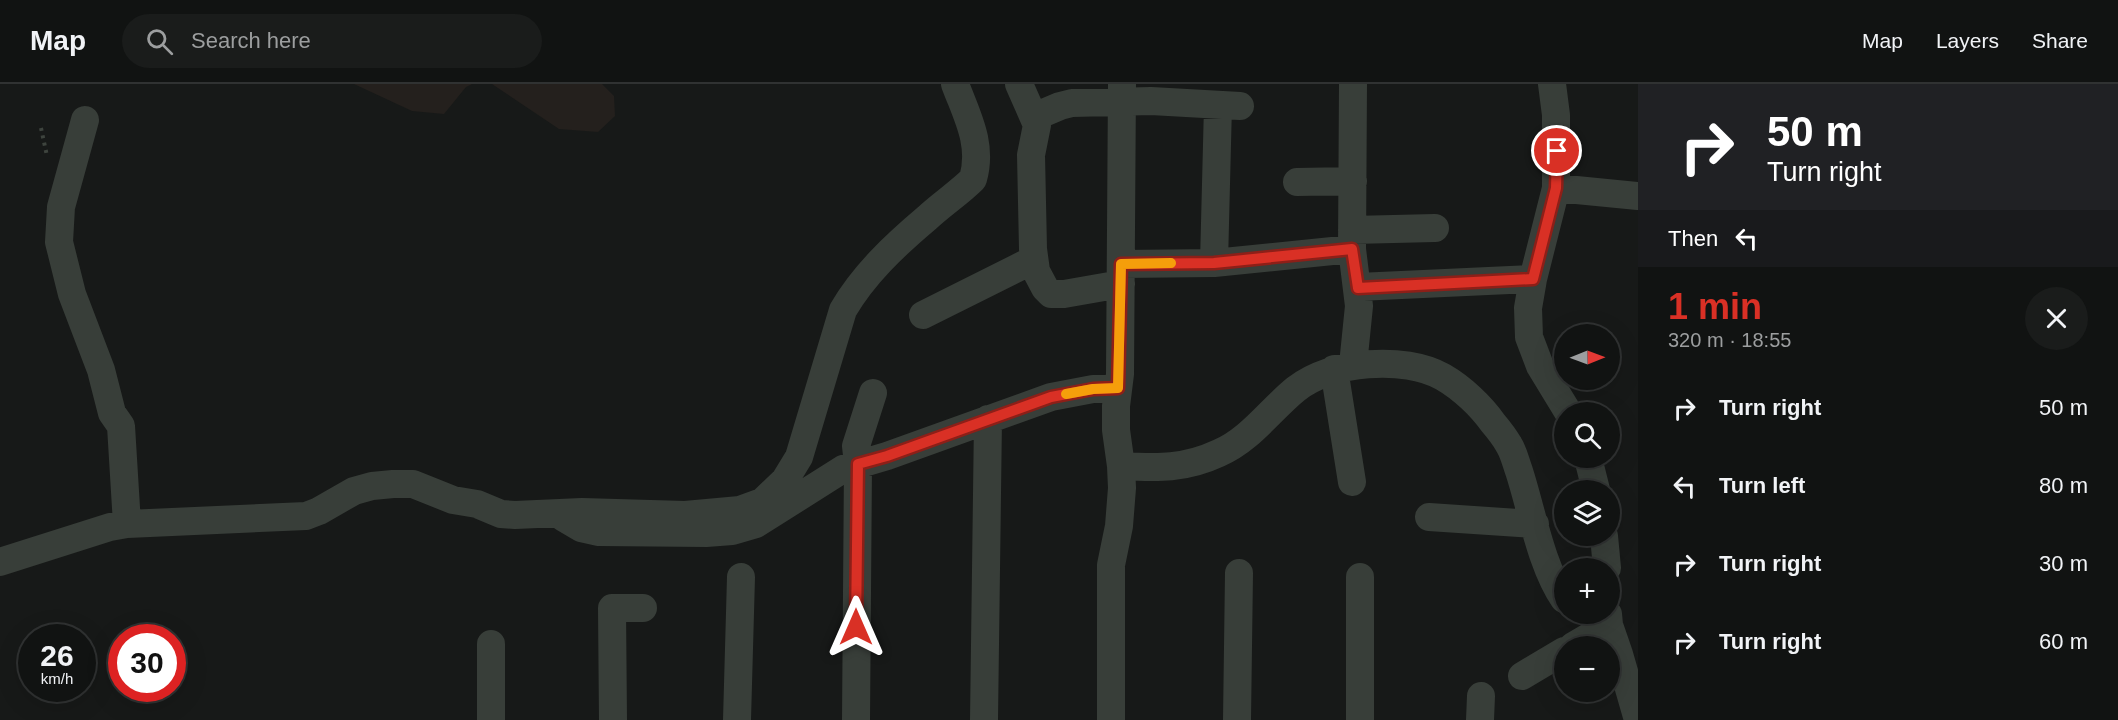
<!DOCTYPE html>
<html lang="en">
<head>
<meta charset="utf-8">
<style>
	body { margin:0; font-family:Arial,sans-serif; background:#1a1c1b; color:#f1f3f6; height:100vh; display:flex; flex-direction:column; font-size:22px; white-space:nowrap }
	* { box-sizing:border-box; margin:0 }
	p { font-size:20px; color:#9c9e9f }
	.icon { flex:none; width:33px; height:33px; fill:none; stroke:currentColor; stroke-width:2; stroke-linecap:round; stroke-linejoin:round }
	.map { position:relative; flex:1; overflow:hidden }
	.drawer { display:flex; flex-direction:column; background:#111312; width:480px }
	.drawer>* { flex:none }
	.guide { background:#202124; color:#fff; overflow:hidden }
	.needle { width:39px; rotate:89deg }
	.fabs { position:absolute; left:1554px; top:240px; display:grid; gap:12px }
	.fabs a { display:grid; place-items:center; width:66px; height:66px; border-radius:50%; background:#111312; box-shadow:0 6px 24px #0002,0 0 0 2px #303232; font-size:30px }
	.speed { position:absolute; left:18px; top:540px; display:flex; gap:12px; font-size:30px; font-weight:700; text-align:center }
	.speed>* { display:grid; place-content:center; width:78px; height:78px; border-radius:50%; background:#111312; box-shadow:0 6px 24px #0002,0 0 0 2px #303232; line-height:1 }
	.speed small { font-size:15px; font-weight:400 }
	.speed .limit { border:9px solid #d22; background:#fff; color:#111 }
	.pin { position:absolute; display:grid; place-items:center; width:51px; height:51px; color:#fff; margin:-26px; border:3px solid #fff; border-radius:50%; box-shadow:0 2px 6px #0007 }
	.me { position:absolute; width:66px; margin:-33px; rotate:0deg; stroke-linejoin:round; filter:drop-shadow(0 0 4px #0008) }
	.turn { display:flex; align-items:center; gap:21px; height:126px; padding:0 30px; font-size:27px }
	.turn .icon { width:78px; height:78px; stroke-width:2.5 }
	.turn b { display:block; font-size:42px; line-height:51px }
	.then { display:flex; align-items:center; height:57px; padding:0 30px; background:#0003; gap:12px; font-size:22px }
	.round { display:grid; place-items:center; flex:none; width:63px; height:63px; border-radius:32px; background:#1a1c1b }
	.summary { display:flex; align-items:center; justify-content:space-between; height:102px; padding:0 30px }
	h1 { font-size:36px; font-weight:700; line-height:45px; color:#d93025 }
	ul { padding:0; list-style:none }
	li { display:flex; align-items:center; gap:18px; height:78px; padding:0 30px }
	li div { flex:1 }
	li b { display:block; font-size:22px }
	li em { font-style:normal }
	header { display:flex; align-items:center; gap:36px; box-sizing:border-box; height:84px; padding:0 30px; background:#111312; border-bottom:2px solid #303232 }
	header strong { font-size:28px }
	nav { display:flex; gap:33px; margin-inline-start:auto; font-size:21px }
	.search { width:420px; height:54px; background:#1a1c1b; display:flex; align-items:center; gap:15px; box-sizing:border-box; padding:0 21px; border-radius:33px; color:#9c9e9f; font-size:22px }
	main { display:flex; flex:1; min-height:0 }
	.map>svg:first-child { display:block }
	.green { fill:#24201d }
	.lines { fill:none; stroke-linecap:round; stroke-linejoin:round }
	.path { stroke:#3e443e; stroke-width:4; stroke-dasharray:3 4.5; stroke-linecap:butt }
	.street { stroke:#383e39; stroke-width:28 }
	.route-casing { stroke:#8d1f18; stroke-width:15 }
	.route { stroke:#d93025; stroke-width:10 }
	.slow { stroke:#f59e0b; stroke-width:10 }
</style>
</head>
<body>
<header>
<strong>Map</strong>
<div class="search"><svg class="icon" aria-label="search" viewBox="0 0 24 24"><circle cx="10" cy="10" r="6"/><path d="M15 15l6 6"/></svg>Search here</div>
<nav><a>Map</a><a>Layers</a><a>Share</a></nav>
</header>
<main>
<div class="map">
<svg width="1638" height="636" viewBox="0 0 1638 636">
	<rect width="100%" height="100%" fill="#171918"/>
	<path class="green" d="M 354,0 L 472,0 L 466,3 L 444,30 L 412,27 Z
		M 492,0 L 602,0 L 614,12 L 615,32 L 598,48 L 559,45 Z"/>
	<g class="lines">
		<path class="path" d="M 41,44 L 47,72"/>
		<path class="street" d="M 1019,0 L 1037,41 L 1031,71 L 1033,165 L 1036,187 L 1045,204 L 1051,210 L 1064,210 L 1121,200
			M 1552,0 L 1556,31 L 1556,104 L 1533,195 L 1528,224 L 1529,253 L 1540,282 L 1568,328
			M 1034,33 L 1060,22 L 1072,19 L 1151,17 L 1240,22
			M 85,36 L 61,123 L 59,158 L 72,210 L 101,286 L 112,329 L 121,342 L 127,440
			M 1297,98 L 1353,97
			M 1556,104 L 1638,112
			M 1352,146 L 1435,144
			M 1214,179 L 1218,21
			M 1121,180 L 1214,179 L 1352,165
			M 1358,203 L 1533,195
			M 923,231 L 1033,176
			M 1353,281 L 1359,222 L 1352,165 L 1353,0
			M 1334,285 L 1352,398
			M 1588,374 L 1596,406
			M 1121,382 C 1158,384 1185,385 1219,369 C 1250,356 1271,325 1296,305 C 1331,277 1404,271 1443,293 C 1462,304 1481,322 1493,339 C 1499,346 1505,354 1509,361 C 1514,369 1516,379 1519,387 C 1532,427 1541,482 1564,515
			M 1429,433 L 1535,440
			M 564,434 L 581,444 L 599,448 L 706,449 L 732,447 L 756,440 L 843,385 L 887,372 L 1051,313 L 1093,305 L 1118,305
			M 1604,452 L 1607,484
			M 0,478 L 110,443 L 127,440 L 306,432 L 319,427 L 354,407 L 372,402 L 393,400 L 413,400 L 453,416 L 477,420 L 501,430 L 515,431 L 582,428 L 685,431 L 740,426 L 762,418 L 785,396 L 799,373 L 843,226 C 864,190 895,161 927,134 C 942,120 959,109 973,95 C 983,60 967,32 955,0
			M 1608,530 L 1609,541 L 1619,570 L 1638,636
			M 1573,562 L 1609,541
			M 1522,592 L 1564,567
			M 491,636 L 491,560
			M 613,636 L 612,524 L 643,524
			M 737,636 L 741,493
			M 856,636 L 858,380 L 856,362 L 873,309
			M 984,636 L 988,335
			M 1111,636 L 1111,481 L 1119,442 L 1122,404 L 1121,382 L 1116,346 L 1116,322 L 1120,290 L 1122,0
			M 1237,636 L 1239,489
			M 1360,636 L 1360,493
			M 1480,636 L 1481,612"/>
	</g>
	<g class="lines">
		<defs>
			<path id="route" d="M 856,543 L 858,380 L 887,372 L 1051,313 L 1093,305 L 1118,304 L 1121,180 L 1214,179 L 1352,165 L 1358,204 L 1533,195 L 1556,104 L 1557,67"/>
		</defs>
		<use href="#route" class="route-casing"/>
		<use href="#route" class="route"/>
		<path class="slow" d="M 1066,310 L 1093,305 L 1118,304 L 1121,180 L 1171,179"/>
	</g>
</svg>
<div class="fabs">
<a><svg class="needle" viewBox="-14 -14 28 28"><path d="M0-13l5 13h-10z" fill="#e53935"/><path d="M0 13l5-13h-10z" fill="#9c9e9f"/></svg></a>
<a><svg class="icon" aria-label="search" viewBox="0 0 24 24"><circle cx="10" cy="10" r="6"/><path d="M15 15l6 6"/></svg></a>
<a><svg class="icon" aria-label="layers" viewBox="0 0 24 24"><path d="M12 4l9 5-9 5-9-5zM3 14l9 5 9-5"/></svg></a>
<a>+</a>
<a>−</a>
</div>
<div class="speed"><div>26<small>km/h</small></div><div class="limit">30</div></div>
<div class="pin" style="left:1557px;top:67px;background:#d93025"><svg class="icon" aria-label="arrive" viewBox="0 0 24 24"><path d="M6 21V4h12l-3 4 3 4H6"/></svg></div>
<svg class="me" style="left:856px;top:543px" viewBox="-20 -20 40 40"><path d="M0-17L14 15 0 8-14 15z" fill="#d93025" stroke="#fff" stroke-width="4"/></svg>
</div>
<section class="drawer">
<div class="guide">
<div class="turn"><svg class="icon" aria-label="right" viewBox="0 0 24 24"><path d="M7 20v-9h11M14 6l5 5-5 5"/></svg><div><b>50 m</b>Turn right</div></div>
<div class="then">Then<svg class="icon" aria-label="left" viewBox="0 0 24 24"><path d="M17 20v-9H6M10 6l-5 5 5 5"/></svg></div>
</div>
<div class="summary"><div><h1>1 min</h1><p>320 m · 18:55</p></div><a class="round"><svg class="icon" aria-label="close" viewBox="0 0 24 24"><path d="M6 6l12 12M18 6L6 18"/></svg></a></div>
<ul>
<li><svg class="icon" aria-label="right" viewBox="0 0 24 24"><path d="M7 20v-9h11M14 6l5 5-5 5"/></svg><div><b>Turn right</b></div><em>50 m</em></li>
<li><svg class="icon" aria-label="left" viewBox="0 0 24 24"><path d="M17 20v-9H6M10 6l-5 5 5 5"/></svg><div><b>Turn left</b></div><em>80 m</em></li>
<li><svg class="icon" aria-label="right" viewBox="0 0 24 24"><path d="M7 20v-9h11M14 6l5 5-5 5"/></svg><div><b>Turn right</b></div><em>30 m</em></li>
<li><svg class="icon" aria-label="right" viewBox="0 0 24 24"><path d="M7 20v-9h11M14 6l5 5-5 5"/></svg><div><b>Turn right</b></div><em>60 m</em></li>
</ul>
</section>
</main>
</body>
</html>
